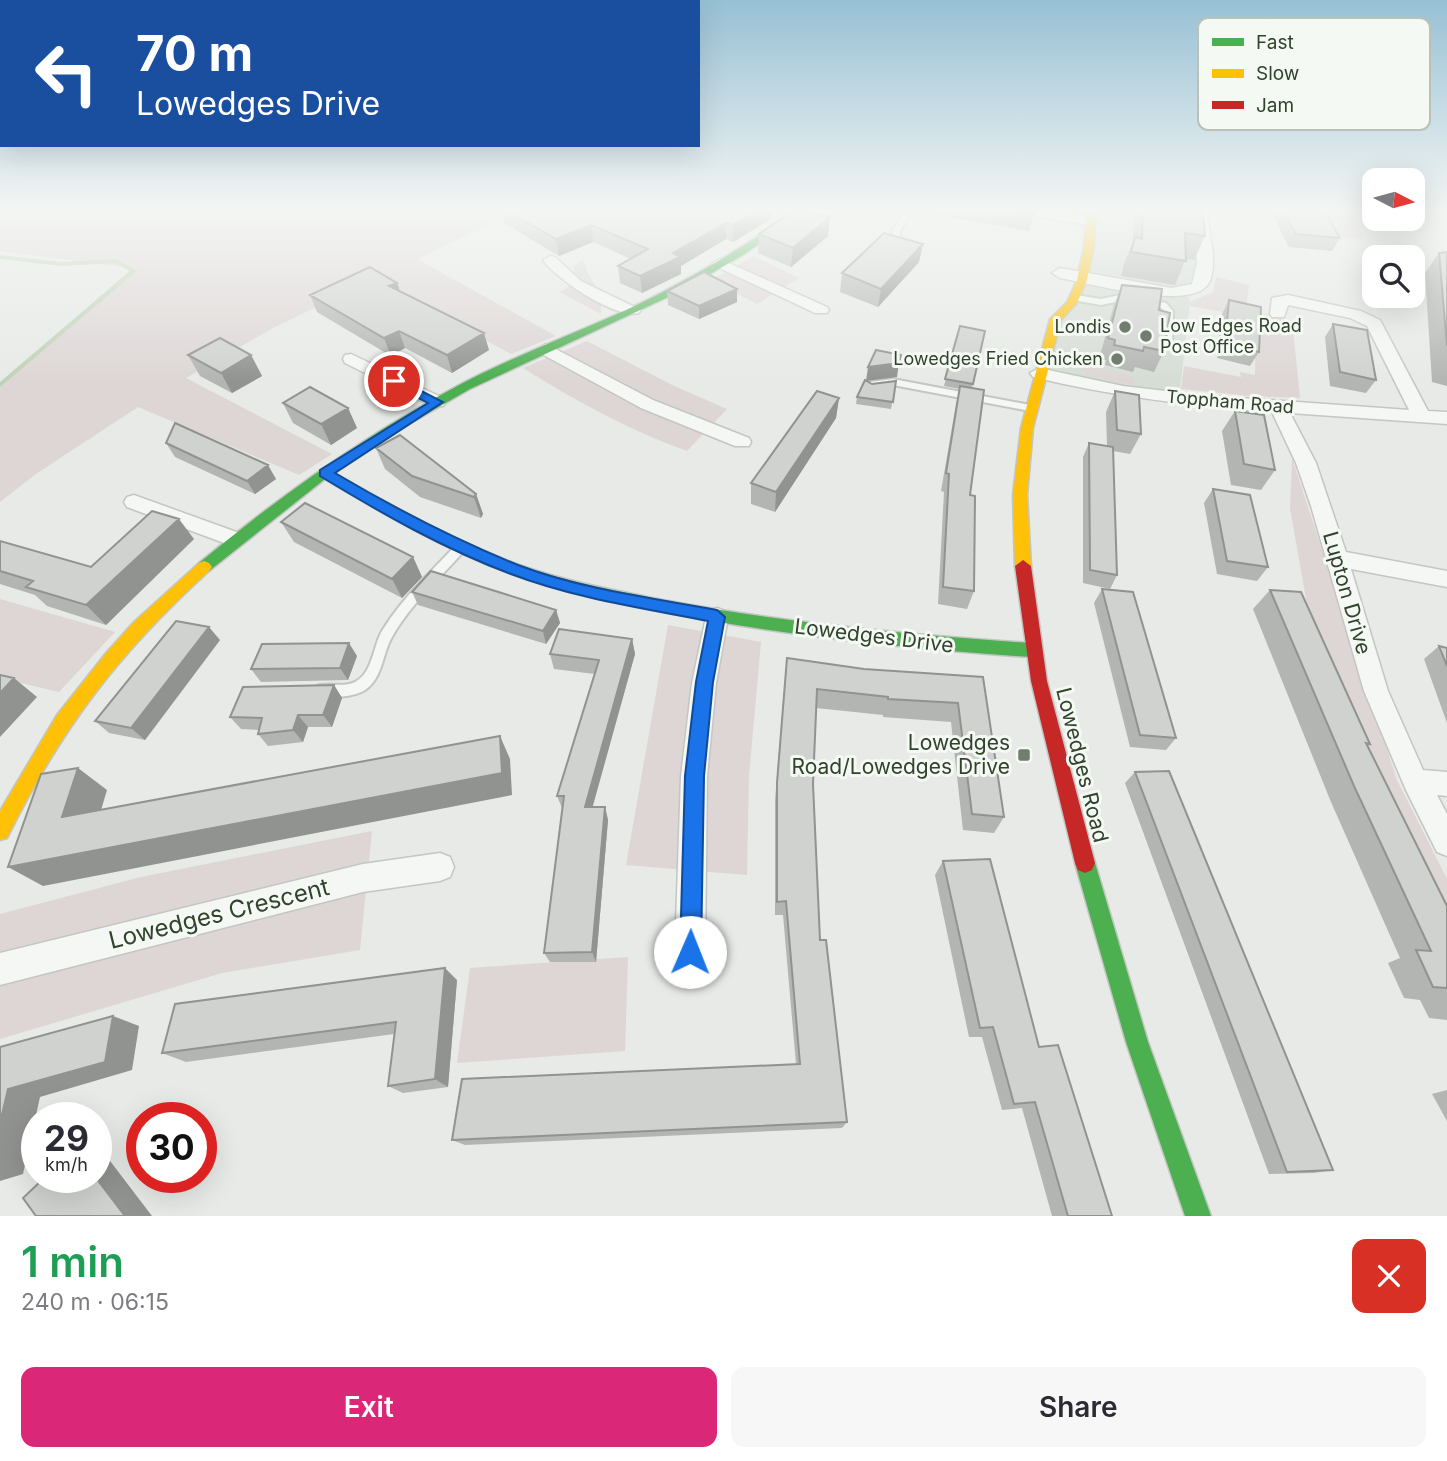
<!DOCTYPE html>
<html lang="en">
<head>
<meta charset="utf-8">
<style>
	body { margin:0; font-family:Inter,sans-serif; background:#f7f7f7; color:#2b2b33; height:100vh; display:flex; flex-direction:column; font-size:26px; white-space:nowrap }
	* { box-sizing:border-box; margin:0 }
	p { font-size:23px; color:#7c7c81 }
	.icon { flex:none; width:38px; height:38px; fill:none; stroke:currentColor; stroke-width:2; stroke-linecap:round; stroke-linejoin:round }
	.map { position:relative; height:1216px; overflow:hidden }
	.drawer { display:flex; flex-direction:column; background:#fff; flex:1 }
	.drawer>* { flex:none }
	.banner { position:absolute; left:0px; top:0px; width:700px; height:147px; box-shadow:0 7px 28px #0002; background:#1a4fa0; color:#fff; overflow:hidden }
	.needle { width:46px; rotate:96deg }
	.fabs { position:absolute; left:1362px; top:168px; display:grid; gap:14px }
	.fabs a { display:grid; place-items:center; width:63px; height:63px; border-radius:14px; background:#fff; box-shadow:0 7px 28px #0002; font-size:35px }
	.speed { position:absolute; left:21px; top:1102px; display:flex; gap:14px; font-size:35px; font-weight:700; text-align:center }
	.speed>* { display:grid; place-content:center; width:91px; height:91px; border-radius:50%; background:#fff; box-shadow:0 7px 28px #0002; line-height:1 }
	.speed small { font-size:18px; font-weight:400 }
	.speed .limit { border:10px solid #d22; background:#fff; color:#111 }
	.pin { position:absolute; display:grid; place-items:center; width:60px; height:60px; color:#fff; margin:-30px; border:4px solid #fff; border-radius:50%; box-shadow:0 2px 7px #0007 }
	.me { position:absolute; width:77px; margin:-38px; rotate:1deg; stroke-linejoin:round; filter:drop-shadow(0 0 5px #0008) }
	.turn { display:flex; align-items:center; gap:24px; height:147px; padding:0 21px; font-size:32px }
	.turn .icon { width:91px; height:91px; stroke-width:2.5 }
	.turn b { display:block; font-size:49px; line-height:60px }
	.round { display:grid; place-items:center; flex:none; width:74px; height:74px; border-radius:14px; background:#f7f7f7 }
	.headline { display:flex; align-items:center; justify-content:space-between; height:119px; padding:0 21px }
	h1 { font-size:42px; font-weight:600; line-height:52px; color:#1e9e55 }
	.action { display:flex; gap:14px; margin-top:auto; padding:14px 21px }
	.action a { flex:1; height:80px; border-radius:14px; background:#db2777; color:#fff; font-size:28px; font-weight:600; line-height:80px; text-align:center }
	.action a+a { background:#f7f7f7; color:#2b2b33 }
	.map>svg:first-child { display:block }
	.built { fill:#d6ddd5 }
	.green { fill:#ddd6d5 }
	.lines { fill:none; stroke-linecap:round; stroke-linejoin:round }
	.stream { fill:#bfd2b6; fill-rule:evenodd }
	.lane-casing { stroke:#c3c6c2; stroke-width:4 }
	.street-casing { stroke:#c3c6c2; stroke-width:3 }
	.fast-casing { stroke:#c3c6c2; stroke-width:3 }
	.slow-casing { stroke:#c3c6c2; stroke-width:3 }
	.jam-casing { stroke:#c3c6c2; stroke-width:3 }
	.lane { fill:#f5f7f5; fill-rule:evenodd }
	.street { fill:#f5f7f5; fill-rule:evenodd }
	.fast { fill:#4caf50; fill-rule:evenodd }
	.slow { fill:#ffc107; fill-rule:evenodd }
	.jam { fill:#c62828; fill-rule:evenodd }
	.wall { fill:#b2b5b1 }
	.shaded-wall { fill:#919390 }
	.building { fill:#cfd2ce; stroke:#919390; stroke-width:2 }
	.route { fill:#1a73e8; stroke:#114b97; stroke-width:2 }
	.poi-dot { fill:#717d6e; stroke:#f5f9f4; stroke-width:2.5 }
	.labels { text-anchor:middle; stroke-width:6; stroke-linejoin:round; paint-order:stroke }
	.far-poi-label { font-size:18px; fill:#31432d; stroke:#f5f9f4; text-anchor:end }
	.far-street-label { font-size:18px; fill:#31432d; stroke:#f5f9f4 }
	.street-label { font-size:21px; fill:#31432d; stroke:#f5f9f4 }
	.poi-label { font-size:21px; fill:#31432d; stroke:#f5f9f4; text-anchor:end }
	.near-street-label { font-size:24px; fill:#31432d; stroke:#f5f9f4 }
	.key { fill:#f5f9f4; stroke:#bac2b8; stroke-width:2 }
	.key-label { font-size:19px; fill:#31432d }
</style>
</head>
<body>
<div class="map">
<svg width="1447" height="1216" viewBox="0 0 1447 1216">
	<rect width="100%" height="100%" fill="#e7eae6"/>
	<path class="built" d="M 1091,212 L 1203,212 L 1200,215 L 1203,276 L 1187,292 L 1190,302 L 1179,398 L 1039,373 L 1069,308 Z"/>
	<path class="green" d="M 10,212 L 515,212 L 417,259 L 556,336 L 511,354 L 374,279 L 273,328 L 186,378 L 332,454 L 299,475 L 138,407 L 36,474 L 0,502 L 0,386 L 132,268 L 0,251 L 0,218 Z
		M 1338,212 L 1351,212 L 1364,239 L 1308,233 L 1299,217 Z
		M 753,256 L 799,278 L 757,304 L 711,280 Z
		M 583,259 C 588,280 603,289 601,314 L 559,292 L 581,280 L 573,273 L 574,266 Z
		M 1216,277 L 1249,285 L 1245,316 L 1190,306 L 1190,302 L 1213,292 Z
		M 1256,315 L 1292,320 L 1300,398 L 1250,396 L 1181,389 L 1184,366 L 1241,377 L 1240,372 L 1255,375 Z
		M 587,341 L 672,385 L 727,409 L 687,451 C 628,430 576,401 523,368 Z
		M 1080,351 L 1093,354 L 1092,367 L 1133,376 L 1136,385 L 1091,376 L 1075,364 Z
		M 1292,458 L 1397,780 L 1447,879 L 1447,946 L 1373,785 L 1306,599 L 1290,508 Z
		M 0,599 L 115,632 L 59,692 L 0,678 Z
		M 668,625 L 761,642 L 749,776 L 747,875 L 626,865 Z
		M 372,831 L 360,950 L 222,973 L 0,1039 L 0,914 L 141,877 Z
		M 628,957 L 625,1051 L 457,1063 L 470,968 Z"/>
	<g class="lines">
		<path class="stream" d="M 0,212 L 6,212 L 0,216 Z
			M 0,255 L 61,262 L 116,259 L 137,271 L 0,387 L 0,382 L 130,271 L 115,263 L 61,266 L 0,259 Z"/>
		<defs>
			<path id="lane" d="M 905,212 L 912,212 L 900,231 L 900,236 L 912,248 L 908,250 L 892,237 L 892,231 Z
				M 1076,295 L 1101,299 L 1120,295 L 1166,303 L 1173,311 L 1172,342 L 1168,345 L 1164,342 L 1165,312 L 1160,307 L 1120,301 L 1101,305 L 1073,300 L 1073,296 Z
				M 893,379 L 1030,405 L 1035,408 L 1030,411 L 893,385 L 870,388 L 865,385 L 870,382 Z
				M 461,543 L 465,544 L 467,547 L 465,550 C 440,578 410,605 392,637 C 382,654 383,678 365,690 C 352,698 331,698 317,694 L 315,690 L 317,686 C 329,682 343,688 355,682 C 373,673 373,646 382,631 C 402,598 431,572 457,544 Z"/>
			<path id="street" d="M 1028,212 C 1046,211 1084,211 1098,222 L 1091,226 L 1035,216 Z
				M 1196,212 L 1210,212 L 1207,216 C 1210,235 1217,262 1210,281 C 1196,314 1090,283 1060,278 L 1052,273 L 1060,268 L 1171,288 L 1192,284 L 1197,263 L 1193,215 Z
				M 550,256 L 555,257 L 581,281 L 641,310 L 639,313 C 615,319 556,279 543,260 Z
				M 720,259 L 827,307 L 829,310 L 827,313 L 815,313 L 715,266 L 713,263 Z
				M 1288,295 L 1361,311 L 1380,320 L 1428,411 L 1447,412 L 1447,424 L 1290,413 L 1316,463 L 1346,552 L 1447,571 L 1447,587 L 1351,569 L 1388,691 L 1423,770 L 1447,772 L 1447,796 L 1437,795 L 1447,814 L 1447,856 L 1437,852 L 1406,790 L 1364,691 L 1311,506 L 1296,463 L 1272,412 C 1191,406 1112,396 1033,377 L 1030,373 L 1039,368 L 1123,386 L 1200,395 L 1409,410 L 1367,326 L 1350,318 L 1288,305 L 1284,317 L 1272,317 L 1270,314 L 1272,298 Z
				M 546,344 L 653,400 L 749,438 L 751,442 L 749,446 L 735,446 L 641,408 L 540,353 L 538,349 Z
				M 351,354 L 443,398 L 446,402 L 443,406 L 431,406 L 345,363 L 343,359 L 345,355 Z
				M 134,495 L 242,534 L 246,539 L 242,544 L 235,547 L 127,507 L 124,502 L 127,497 Z
				M 717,608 L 725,611 L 728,617 L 716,683 L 707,776 L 705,952 L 701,963 L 690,967 L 679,963 L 675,952 L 681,776 L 692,683 L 706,617 L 709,611 Z
				M 440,853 L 450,857 L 454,867 L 450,877 L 440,881 L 363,892 L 0,985 L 0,953 L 363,864 Z"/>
			<path id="fast" d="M 795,212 L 806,212 L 743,255 L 679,292 L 470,389 L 402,428 L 334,473 C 394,507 454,541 519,565 C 567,582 618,591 668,601 C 788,623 909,635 1031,643 L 1037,645 L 1039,650 L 1037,655 L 1031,657 C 909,649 788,636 668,613 C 614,603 561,592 509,573 C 444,549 384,514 325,479 L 209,571 L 199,571 L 196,567 L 199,563 C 281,495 367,434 461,384 C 514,356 571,335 626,310 C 685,283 741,248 795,212 Z
				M 1085,853 L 1092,856 L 1095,863 L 1148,1042 L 1211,1216 L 1185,1216 L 1126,1042 L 1075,863 L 1078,856 Z"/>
			<path id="slow" d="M 1086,212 L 1096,212 L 1094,246 L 1087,280 L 1077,303 L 1061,320 L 1033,428 L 1027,495 L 1031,566 L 1023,572 L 1015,566 L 1013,495 L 1021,428 L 1050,319 L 1067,302 L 1077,280 L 1084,246 Z
				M 204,561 L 209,563 L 212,567 L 209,571 C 118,654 62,727 7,838 L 0,840 L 0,811 L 57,715 L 107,652 L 134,622 L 199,563 Z"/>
			<path id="jam" d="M 1023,560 L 1031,566 L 1047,681 L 1095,863 L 1092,870 L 1085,873 L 1078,870 L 1075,863 L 1031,681 L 1015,566 Z"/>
		</defs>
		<use href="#lane" class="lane-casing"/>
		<use href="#street" class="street-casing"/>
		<use href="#fast" class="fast-casing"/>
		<use href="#slow" class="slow-casing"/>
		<use href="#jam" class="jam-casing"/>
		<use href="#lane" class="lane"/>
		<use href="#street" class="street"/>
		<use href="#fast" class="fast"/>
		<use href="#slow" class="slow"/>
		<use href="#jam" class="jam"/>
	</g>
	<path class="wall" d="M 502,212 L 771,212 L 771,219 L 733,242 L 726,239 L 681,266 L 681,274 L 642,293 L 620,283 L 618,266 L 631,259 L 593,242 L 559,256 L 504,223 Z
		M 920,212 L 1035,212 L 1029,231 Z
		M 1134,212 L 1203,212 L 1205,236 L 1194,260 L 1186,259 L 1175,285 L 1121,276 L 1125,261 L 1133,242 Z
		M 1271,212 L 1325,212 L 1340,238 L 1332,251 L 1289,247 Z
		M 759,234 L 828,236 L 791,267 L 758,253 Z
		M 923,244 L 919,262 L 878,307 L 840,292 L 842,273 Z
		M 1447,252 L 1447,386 L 1432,382 L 1425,273 L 1439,253 Z
		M 397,283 L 400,292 L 489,350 L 452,373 L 405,348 L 391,356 L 317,312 L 310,295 Z
		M 1122,285 L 1159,310 L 1164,351 L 1154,372 L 1135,367 L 1133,372 L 1105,365 L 1106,360 L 1099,359 L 1114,305 Z
		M 737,289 L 737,302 L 699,319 L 668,305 L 667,291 Z
		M 1229,300 L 1259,352 L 1250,366 L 1217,358 L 1222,314 Z
		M 1333,324 L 1376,380 L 1366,393 L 1330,386 L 1325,337 Z
		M 960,326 L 985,331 L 972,388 L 970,495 L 974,591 L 967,609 L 938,604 L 944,492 L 941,491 L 956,404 L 960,389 L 944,386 Z
		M 188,355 L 251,355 L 262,376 L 232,393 L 200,376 Z
		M 897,377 L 867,381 L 872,384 L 896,381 L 891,409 L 856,404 L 857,397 L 866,381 Z
		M 1115,391 L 1141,434 L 1130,454 L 1113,451 L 1117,575 L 1110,589 L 1083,583 L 1083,457 L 1089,443 L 1107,446 L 1106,412 Z
		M 839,398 L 836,418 L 775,512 L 751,504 L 751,483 Z
		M 283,403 L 348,408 L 357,428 L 331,445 L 293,423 Z
		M 1235,411 L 1275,470 L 1261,490 L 1231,485 L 1222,431 Z
		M 166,443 L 276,479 L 255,494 L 175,457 Z
		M 376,448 L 476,494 L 483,514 L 481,518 L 420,497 L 385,469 Z
		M 1213,489 L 1268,567 L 1257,581 L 1217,574 L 1204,503 Z
		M 281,522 L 413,557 L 422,577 L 402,598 L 294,542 Z
		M 194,539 L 106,625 L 47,606 L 35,595 L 0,584 L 0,541 L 91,567 Z
		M 1102,589 L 1176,738 L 1166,750 L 1130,747 L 1094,603 Z
		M 1270,590 L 1370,744 L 1368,746 L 1447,906 L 1447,1020 L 1429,1018 L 1420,1000 L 1404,998 L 1388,963 L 1400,958 L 1331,802 L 1253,609 Z
		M 412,592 L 556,610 L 560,623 L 546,644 L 418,605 Z
		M 632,639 L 635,654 L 592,807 L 605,807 L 608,820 L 596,962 L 550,962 L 544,953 L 562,808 L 557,796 L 595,674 L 554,669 L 550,654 Z
		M 220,640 L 145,740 L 109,733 L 95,721 Z
		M 1439,646 L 1447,648 L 1447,723 L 1424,659 Z
		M 357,656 L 348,680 L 261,682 L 251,669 Z
		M 864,669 L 983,677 L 1004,817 L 994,833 L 963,830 L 951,722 L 883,717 L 883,715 L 816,708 L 813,784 L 820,940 L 847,1122 L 842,1128 L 465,1145 L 452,1140 L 796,1064 L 783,915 L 775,915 L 775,800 L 785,677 Z
		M 334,685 L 342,698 L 332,727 L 308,727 L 303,742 L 268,746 L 258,734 L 259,730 L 241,729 L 230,717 Z
		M 1135,772 L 1333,1170 L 1314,1173 L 1269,1174 L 1125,783 Z
		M 943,861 L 1039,1047 L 1112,1216 L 1052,1216 L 1022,1108 L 1002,1110 L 982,1037 L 969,1037 L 935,875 Z
		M 457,980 L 448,1087 L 403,1093 L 388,1086 L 394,1034 L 186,1062 L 162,1053 Z
		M 1447,1090 L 1447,1121 L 1432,1094 Z"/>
	<path class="shaded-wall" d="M 757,212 L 771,212 L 771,219 L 733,242 L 733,225 Z
		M 830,217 L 828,236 L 791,267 L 793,248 Z
		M 726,223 L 726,239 L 681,266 L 681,274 L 642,293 L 640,276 L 673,253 Z
		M 591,225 L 593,242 L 559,256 L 556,239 Z
		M 923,244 L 919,262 L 878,307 L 881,289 Z
		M 397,283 L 403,299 L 389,286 Z
		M 737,289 L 737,302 L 699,319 L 699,306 Z
		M 399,331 L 405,348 L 391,356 L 384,338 Z
		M 484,333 L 489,350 L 452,373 L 447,355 Z
		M 251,355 L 262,376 L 232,393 L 221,373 Z
		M 899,363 L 897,377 L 866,381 L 868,367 Z
		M 839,398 L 836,418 L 775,512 L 776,492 Z
		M 348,408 L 357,428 L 331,445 L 321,424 Z
		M 268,465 L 276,479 L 255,494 L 247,481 Z
		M 476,494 L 483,514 L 481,518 L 474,497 Z
		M 179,519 L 194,539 L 106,625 L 86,605 Z
		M 413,557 L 422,577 L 402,598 L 392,579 Z
		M 556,610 L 560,623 L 546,644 L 543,631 Z
		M 209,627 L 220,640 L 145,740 L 131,728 Z
		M 632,639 L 635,654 L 589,820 L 585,807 Z
		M 349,643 L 357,656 L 348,680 L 340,668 Z
		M 14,678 L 37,697 L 0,737 L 0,693 Z
		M 334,685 L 342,698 L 332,727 L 323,715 Z
		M 298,715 L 308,727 L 303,742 L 293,730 Z
		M 500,736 L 510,759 L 512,795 L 43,886 L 8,867 Z
		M 78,768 L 107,790 L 93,837 L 62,817 Z
		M 605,807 L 608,820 L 596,962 L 592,952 Z
		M 445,968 L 457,980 L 448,1087 L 435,1079 Z
		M 113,1016 L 139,1026 L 132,1070 L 40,1097 L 23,1174 L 0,1181 L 0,1123 L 8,1089 Z
		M 96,1152 L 104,1153 L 152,1216 L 125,1216 L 96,1178 Z"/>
	<path class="building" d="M 509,212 L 757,212 L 733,225 L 726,223 L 673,253 L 680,257 L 640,276 L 618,266 L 648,249 L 591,225 L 556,239 Z
		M 791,212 L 812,212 L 830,217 L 793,248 L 759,234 Z
		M 1009,212 L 1035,212 L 1033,216 Z
		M 1143,212 L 1203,212 L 1205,236 L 1185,233 L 1186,261 L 1131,252 L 1135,237 L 1142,239 Z
		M 1284,212 L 1325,212 L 1340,238 L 1296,234 Z
		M 884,233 L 923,244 L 881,289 L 842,273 Z
		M 1447,252 L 1447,346 L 1439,253 Z
		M 370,267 L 397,283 L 389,286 L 484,333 L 447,355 L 399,331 L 384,338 L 310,295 Z
		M 704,272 L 737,289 L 699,306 L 667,291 Z
		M 1122,285 L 1162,289 L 1159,310 L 1170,313 L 1164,351 L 1144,347 L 1143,351 L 1114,345 L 1115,340 L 1108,338 Z
		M 1229,300 L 1261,307 L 1259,352 L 1225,344 Z
		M 1333,324 L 1367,330 L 1376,380 L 1340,372 Z
		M 960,326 L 985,331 L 973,384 L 945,379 Z
		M 220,338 L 251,355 L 221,373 L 188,355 Z
		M 876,350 L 901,355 L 899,363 L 868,367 Z
		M 865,380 L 872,384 L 896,381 L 893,402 L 857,397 Z
		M 960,386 L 984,390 L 970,495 L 975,496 L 974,591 L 943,587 L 949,474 L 946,473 Z
		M 310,387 L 348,408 L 321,424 L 283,403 Z
		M 817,391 L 839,398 L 776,492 L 751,483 Z
		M 1115,391 L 1139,395 L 1141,434 L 1117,430 Z
		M 1235,411 L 1264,415 L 1275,470 L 1244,464 Z
		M 175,423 L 268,465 L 247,481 L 166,443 Z
		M 400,435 L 476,494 L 474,497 L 412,476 L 376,448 Z
		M 1089,443 L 1113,447 L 1117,575 L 1090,570 Z
		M 1213,489 L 1250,495 L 1268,567 L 1227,561 Z
		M 305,503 L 413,557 L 392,579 L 281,522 Z
		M 152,511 L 179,519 L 86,605 L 26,587 L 33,581 L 0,571 L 0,541 L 91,567 Z
		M 431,571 L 556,610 L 543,631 L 412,592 Z
		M 1102,589 L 1133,592 L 1176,738 L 1140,735 Z
		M 1270,590 L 1301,592 L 1370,744 L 1366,743 L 1447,906 L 1447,988 L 1433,987 L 1416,950 L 1431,951 L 1354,786 Z
		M 176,621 L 209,627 L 131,728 L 95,721 Z
		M 559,629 L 632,639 L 585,807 L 605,807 L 592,952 L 544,953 L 564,796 L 557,796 L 599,660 L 550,654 Z
		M 349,643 L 340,668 L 251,669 L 262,644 Z
		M 1439,646 L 1447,648 L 1447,666 Z
		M 787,658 L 864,669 L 983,677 L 1004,817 L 972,814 L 958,703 L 888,699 L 888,697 L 817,689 L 813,784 L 820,940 L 826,940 L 847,1122 L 452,1140 L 462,1079 L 800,1064 L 786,901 L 777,902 L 777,783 Z
		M 0,675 L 14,678 L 0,693 Z
		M 334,685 L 323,715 L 298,715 L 293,730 L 258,734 L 262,718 L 230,717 L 243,687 Z
		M 500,736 L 502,773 L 8,867 L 41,774 L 78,768 L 62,817 Z
		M 1169,771 L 1333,1170 L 1287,1172 L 1135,772 Z
		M 990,859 L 1039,1047 L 1058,1045 L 1112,1216 L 1068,1216 L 1035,1102 L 1014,1104 L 993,1027 L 980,1028 L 943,861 Z
		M 445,968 L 435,1079 L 388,1086 L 396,1022 L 162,1053 L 175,1004 Z
		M 113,1016 L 105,1062 L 8,1089 L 0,1123 L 0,1047 Z
		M 44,1178 L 96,1178 L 125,1216 L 36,1216 L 23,1198 Z"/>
	<linearGradient id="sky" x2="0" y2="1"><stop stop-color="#97c0d4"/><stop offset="0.55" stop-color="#f4f6f4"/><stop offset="1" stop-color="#f4f6f4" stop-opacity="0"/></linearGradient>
	<rect width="1447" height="382" fill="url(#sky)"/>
	<path class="route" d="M 394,377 L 443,402 L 335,473 C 394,508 454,539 518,565 C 581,589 651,598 717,610 L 725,617 L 713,682 L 704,776 L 701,952 L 698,960 L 690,963 L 683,960 L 680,952 L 685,776 L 696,682 L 708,621 C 642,608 574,598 511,574 C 444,549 381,513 320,476 L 320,470 L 428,403 L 390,383 L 388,381 Z"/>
	<g class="poi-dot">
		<circle cx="1125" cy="327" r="7"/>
		<circle cx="1146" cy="336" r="7"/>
		<circle cx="1117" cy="359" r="7"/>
		<rect x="1017" y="748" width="14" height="14" rx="3.5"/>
	</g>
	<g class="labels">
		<g class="far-poi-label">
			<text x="1160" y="332" text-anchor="start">Low Edges Road<tspan x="1160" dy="21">Post Office</tspan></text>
			<text x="1111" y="333">Londis</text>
			<text x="1103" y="365">Lowedges Fried Chicken</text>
		</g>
		<g class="far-street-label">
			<text transform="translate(1230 402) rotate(5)" y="6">Toppham Road</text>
		</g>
		<g class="street-label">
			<text transform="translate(1347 593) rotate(74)" y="7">Lupton Drive</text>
			<text transform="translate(874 636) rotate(7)" y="7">Lowedges Drive</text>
			<text transform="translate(1082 765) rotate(76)" y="7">Lowedges Road</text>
		</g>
		<g class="poi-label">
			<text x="1010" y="750">Lowedges<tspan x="1010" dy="24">Road/Lowedges Drive</tspan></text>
		</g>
		<g class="near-street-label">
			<text transform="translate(219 914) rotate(-14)" y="8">Lowedges Crescent</text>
		</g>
	</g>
	<rect x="1198" y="18" width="232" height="112" rx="10" class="key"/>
	<rect x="1212" y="38" width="32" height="8" fill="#4caf50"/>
	<rect x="1212" y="69" width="32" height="9" fill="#ffc107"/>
	<rect x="1212" y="101" width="32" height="8" fill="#c62828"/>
	<g class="key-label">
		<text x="1256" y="49">Fast</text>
		<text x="1256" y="80">Slow</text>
		<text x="1256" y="112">Jam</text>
	</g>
</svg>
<div class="fabs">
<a><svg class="needle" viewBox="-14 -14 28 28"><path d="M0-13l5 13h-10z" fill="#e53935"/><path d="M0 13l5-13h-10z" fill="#7c7c81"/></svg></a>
<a><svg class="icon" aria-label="search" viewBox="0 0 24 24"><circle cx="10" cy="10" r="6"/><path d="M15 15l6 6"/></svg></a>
</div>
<div class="speed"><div>29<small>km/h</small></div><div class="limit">30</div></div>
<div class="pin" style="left:394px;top:381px;background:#d93025"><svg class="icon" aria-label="arrive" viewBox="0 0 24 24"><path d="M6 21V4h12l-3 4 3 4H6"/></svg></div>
<svg class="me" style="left:690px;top:952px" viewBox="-20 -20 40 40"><circle r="19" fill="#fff"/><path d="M0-13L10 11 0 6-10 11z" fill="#1a73e8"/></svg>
<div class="banner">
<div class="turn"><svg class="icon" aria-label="left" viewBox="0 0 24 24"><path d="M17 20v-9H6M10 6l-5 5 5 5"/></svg><div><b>70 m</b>Lowedges Drive</div></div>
</div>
</div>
<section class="drawer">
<div class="headline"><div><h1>1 min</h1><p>240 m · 06:15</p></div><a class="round" style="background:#d93025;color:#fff"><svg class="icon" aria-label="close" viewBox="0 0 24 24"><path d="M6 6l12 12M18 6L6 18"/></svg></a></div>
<div class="action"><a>Exit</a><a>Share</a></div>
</section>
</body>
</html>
